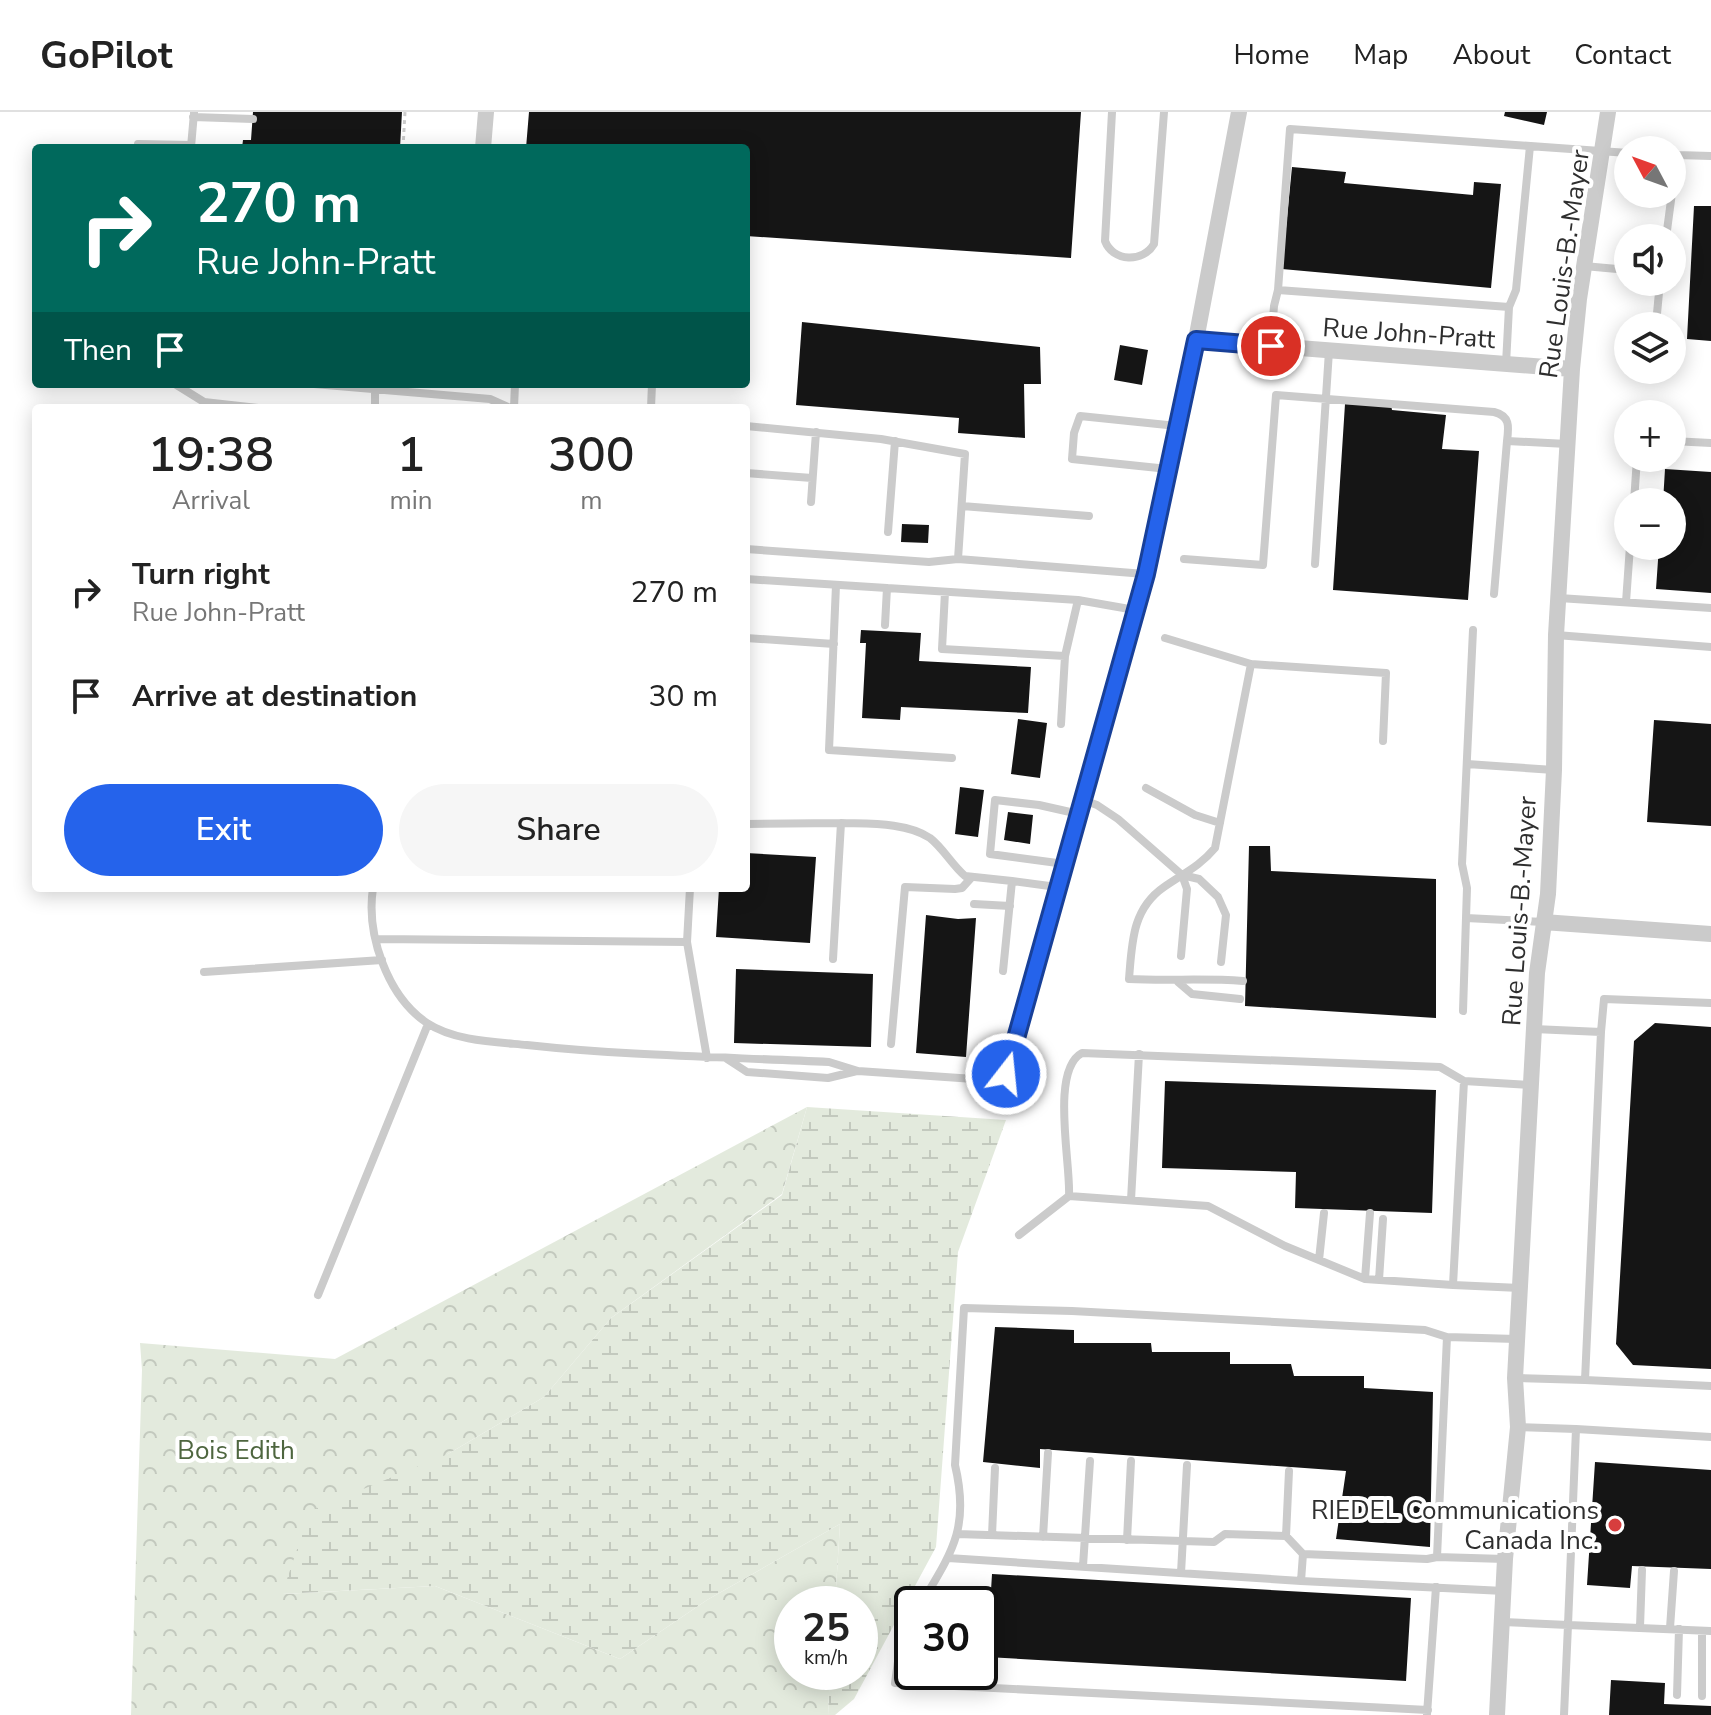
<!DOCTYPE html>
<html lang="en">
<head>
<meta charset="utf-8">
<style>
	body { margin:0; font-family:"Nunito Sans",sans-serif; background:#f6f6f6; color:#222; height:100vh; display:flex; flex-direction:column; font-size:30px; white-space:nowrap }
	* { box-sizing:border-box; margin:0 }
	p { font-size:26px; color:#767676 }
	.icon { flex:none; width:44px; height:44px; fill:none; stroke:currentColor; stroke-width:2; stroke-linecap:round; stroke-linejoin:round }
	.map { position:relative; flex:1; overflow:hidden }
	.drawer { position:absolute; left:32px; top:292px; width:718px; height:488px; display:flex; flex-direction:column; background:#fff; border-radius:8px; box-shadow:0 4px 20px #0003 }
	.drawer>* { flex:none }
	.banner { position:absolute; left:32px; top:32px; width:718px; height:244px; border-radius:8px; box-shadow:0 4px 20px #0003; background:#00695c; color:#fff; overflow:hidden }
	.needle { width:52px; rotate:311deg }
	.tools { position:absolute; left:1614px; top:24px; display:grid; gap:16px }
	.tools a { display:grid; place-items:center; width:72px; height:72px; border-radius:50%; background:#fff; box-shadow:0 4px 20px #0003; font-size:40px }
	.speed { position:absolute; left:774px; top:1474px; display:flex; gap:16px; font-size:40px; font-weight:700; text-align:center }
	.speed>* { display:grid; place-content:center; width:104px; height:104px; border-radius:50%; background:#fff; box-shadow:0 4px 20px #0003; line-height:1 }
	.speed small { font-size:20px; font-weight:400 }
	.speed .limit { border:4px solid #111; border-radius:12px; background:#fff; color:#111 }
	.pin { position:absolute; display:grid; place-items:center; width:68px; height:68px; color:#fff; margin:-34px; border:4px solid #fff; border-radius:50%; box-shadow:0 2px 8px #0007 }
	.me { position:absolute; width:88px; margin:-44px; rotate:16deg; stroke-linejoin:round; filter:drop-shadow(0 0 6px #0008) }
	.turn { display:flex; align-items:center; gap:28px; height:168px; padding:0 32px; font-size:36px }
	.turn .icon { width:104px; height:104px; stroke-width:2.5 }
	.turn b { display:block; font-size:56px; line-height:68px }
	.then { display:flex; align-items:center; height:76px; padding:0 32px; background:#0003; gap:16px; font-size:30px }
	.eta { display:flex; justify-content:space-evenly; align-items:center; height:136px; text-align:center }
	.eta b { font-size:48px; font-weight:600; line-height:56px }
	.cta { display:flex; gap:16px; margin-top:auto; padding:16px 32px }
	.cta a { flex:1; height:92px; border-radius:48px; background:#2563eb; color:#fff; font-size:32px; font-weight:600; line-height:92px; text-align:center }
	.cta a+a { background:#f6f6f6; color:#222 }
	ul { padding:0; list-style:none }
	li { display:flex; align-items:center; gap:24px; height:104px; padding:0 32px }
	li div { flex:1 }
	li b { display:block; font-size:30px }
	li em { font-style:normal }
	header { display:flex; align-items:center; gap:48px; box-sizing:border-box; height:112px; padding:0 40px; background:#fff; border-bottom:2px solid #e0e0e0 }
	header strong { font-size:38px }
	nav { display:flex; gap:44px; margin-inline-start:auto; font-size:28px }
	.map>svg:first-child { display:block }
	.forest { fill:url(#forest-crowns) }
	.wetland { fill:url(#wetland-marsh) }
	.building { fill:#151515 }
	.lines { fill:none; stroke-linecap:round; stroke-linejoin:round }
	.path { stroke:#cbcbcb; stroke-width:3; stroke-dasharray:4 4; stroke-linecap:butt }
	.service { stroke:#cbcbcb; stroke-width:8 }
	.minor { stroke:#cbcbcb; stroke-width:16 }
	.route-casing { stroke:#184099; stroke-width:20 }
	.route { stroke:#2563eb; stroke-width:14 }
	.poi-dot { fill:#d73e3e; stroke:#fff; stroke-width:3 }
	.labels { text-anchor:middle; stroke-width:8; stroke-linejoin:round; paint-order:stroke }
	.street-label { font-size:26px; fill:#2e2e2e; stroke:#fff }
	.park-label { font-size:26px; fill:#4e663f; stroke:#fff }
	.poi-label { font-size:26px; fill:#2e2e2e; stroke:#fff; text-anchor:end }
</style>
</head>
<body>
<header>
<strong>GoPilot</strong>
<nav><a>Home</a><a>Map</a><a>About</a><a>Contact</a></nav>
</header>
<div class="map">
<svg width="1711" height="1603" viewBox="0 0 1711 1603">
	<defs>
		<pattern id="forest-crowns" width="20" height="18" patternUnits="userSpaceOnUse" patternTransform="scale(2)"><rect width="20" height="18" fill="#e3eadd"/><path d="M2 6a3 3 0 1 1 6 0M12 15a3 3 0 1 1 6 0" fill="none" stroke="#c3c9be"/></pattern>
		<pattern id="wetland-marsh" width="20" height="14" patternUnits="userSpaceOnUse" patternTransform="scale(2)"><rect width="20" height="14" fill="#e3eadd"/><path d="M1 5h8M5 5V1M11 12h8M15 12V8" fill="none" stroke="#c3c9be"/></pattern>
	</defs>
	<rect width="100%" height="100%" fill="#fff"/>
	<path class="forest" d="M 807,995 L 782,1082 L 611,1206 L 544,1285 L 448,1342 L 283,1482 L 435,1474 L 620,1547 L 707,1488 L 840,1412 L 835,1492 L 792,1492 L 792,1560 L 830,1560 L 828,1603 L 131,1603 L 142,1258 L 140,1231 L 335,1247 Z"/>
	<path class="wetland" d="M 807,995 L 1006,1008 L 958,1140 L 936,1435 L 854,1587 L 835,1603 L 828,1603 L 830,1560 L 860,1560 L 860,1492 L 835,1492 L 840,1412 L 707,1488 L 620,1547 L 435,1474 L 282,1482 L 310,1399 L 448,1342 L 544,1285 L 611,1206 L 782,1083 Z"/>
	<path class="building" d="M 253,0 L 402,0 L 400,36 L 242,36 L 243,28 L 251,28 Z
		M 529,0 L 1081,0 L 1071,146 L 746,124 L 746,36 L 526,36 Z
		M 1505,0 L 1547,0 L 1544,13 L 1504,4 Z
		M 1292,55 L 1346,60 L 1344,71 L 1473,83 L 1474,70 L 1501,72 L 1491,176 L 1282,157 Z
		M 1694,94 L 1711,94 L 1711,229 L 1687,227 Z
		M 802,210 L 1040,235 L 1041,272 L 1024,272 L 1025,326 L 958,321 L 959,306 L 796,293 Z
		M 1120,233 L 1148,238 L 1142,273 L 1114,268 Z
		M 1345,292 L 1391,293 L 1392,298 L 1446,303 L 1442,337 L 1479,339 L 1468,488 L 1333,478 Z
		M 1665,357 L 1711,360 L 1711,481 L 1656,477 L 1659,434 L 1672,434 L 1672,390 L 1663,390 Z
		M 902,412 L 929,413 L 928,431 L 901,430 Z
		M 861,518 L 921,521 L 919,549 L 1031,555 L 1028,601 L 901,595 L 900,608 L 862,606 L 866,531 L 860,531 Z
		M 1018,607 L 1047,611 L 1040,666 L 1011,662 Z
		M 1654,608 L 1711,612 L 1711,714 L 1647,710 Z
		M 960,675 L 984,678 L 978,725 L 955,722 Z
		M 1008,700 L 1033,703 L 1030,732 L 1004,728 Z
		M 1249,734 L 1270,734 L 1271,759 L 1436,767 L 1436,906 L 1245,894 Z
		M 746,741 L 816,745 L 810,831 L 716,825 L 719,776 L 746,776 Z
		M 926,803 L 958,807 L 976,806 L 966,945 L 916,941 Z
		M 736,857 L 873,862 L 871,935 L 734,931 Z
		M 1655,911 L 1711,915 L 1711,1257 L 1633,1253 L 1616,1232 L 1634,929 Z
		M 1165,969 L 1436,978 L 1432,1101 L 1295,1096 L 1296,1060 L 1162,1056 Z
		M 995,1215 L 1074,1218 L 1074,1231 L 1151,1231 L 1152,1240 L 1230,1240 L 1230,1252 L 1291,1252 L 1294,1264 L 1364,1264 L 1364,1276 L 1433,1280 L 1430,1435 L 1336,1427 L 1346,1359 L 1040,1337 L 1040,1356 L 983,1350 Z
		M 1595,1350 L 1711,1358 L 1711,1457 L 1632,1454 L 1630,1476 L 1587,1473 Z
		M 992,1462 L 1411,1486 L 1406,1569 L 987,1545 Z
		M 1611,1568 L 1665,1571 L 1664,1592 L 1711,1594 L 1711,1603 L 1609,1603 Z"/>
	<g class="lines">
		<path class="path" d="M 403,36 L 405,0"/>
		<path class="service" d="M 1112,0 L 1105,129 C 1113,150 1143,151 1154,132 L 1164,0
			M 193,5 L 253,7
			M 138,32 L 191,33
			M 191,35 L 194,1
			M 1677,43 L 1711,44
			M 1666,126 L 1677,43 L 1672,42
			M 1584,154 L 1628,158
			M 1278,178 L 1509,195 L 1506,252
			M 1509,195 L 1516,178 L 1530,34
			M 1656,212 L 1660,170
			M 1271,233 L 1274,194 L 1278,178 L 1290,17 L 1628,41
			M 175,272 L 204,290 L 258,296
			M 314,272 L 490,287 L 510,296
			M 375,296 L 375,273
			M 514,296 L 515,272
			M 651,296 L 652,272
			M 746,314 L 881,327 L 965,342 L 958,447 L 1145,462
			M 1672,329 L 1711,331
			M 1168,357 L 1072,347 L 1074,321 L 1080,304 L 1177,314
			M 746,361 L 812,366
			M 811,390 L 816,320
			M 1634,390 L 1637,346
			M 962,394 L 1089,404
			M 888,420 L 895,329
			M 746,437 L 929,450 L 958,447
			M 1184,447 L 1263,453 L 1276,283 L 1494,300 C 1510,304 1509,314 1507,329
			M 1315,452 L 1329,239
			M 746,467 L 887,476
			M 836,473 L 829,638 L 952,646
			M 945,480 L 942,537 L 1065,544
			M 1494,482 L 1507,329 L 1567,332
			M 1559,486 L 1711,496
			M 1626,490 L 1630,434
			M 885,513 L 887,476 L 1078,488
			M 1473,518 L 1462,752 L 1467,776 L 1466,806 L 1543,810
			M 1556,523 L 1711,535
			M 746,526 L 834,532
			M 1165,526 L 1251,552 L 1386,561 L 1383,629
			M 1061,612 L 1065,544 L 1078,488 L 1135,498
			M 1467,652 L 1554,658
			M 1146,676 L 1195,703 L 1220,711
			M 1083,688 L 1097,693 L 1118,707 L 1182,763 L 1199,767 L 1218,785 L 1226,803 L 1221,850
			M 746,712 L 841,711
			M 1065,752 L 990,742 L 995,688 L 1039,693 L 1079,702
			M 373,776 C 366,822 387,884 427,911 C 454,929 495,930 527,933 C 627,944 728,945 829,950 L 858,959 L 1003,969
			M 690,776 L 687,830 L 707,946
			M 974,792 L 1010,794
			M 376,827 L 687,830
			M 1181,844 L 1187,777 L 1182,763
			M 833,847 L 841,711 C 868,712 906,710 930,726 C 943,736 952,753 965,764 L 1012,769
			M 1003,859 L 1012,769 L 1057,775
			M 204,860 L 382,848
			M 1243,869 C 1205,866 1168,869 1129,867 C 1132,831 1132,797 1164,775 C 1184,761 1199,755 1215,736 L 1251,552
			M 1178,870 L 1192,882 L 1240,887
			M 1463,899 L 1466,806
			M 1601,920 L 1604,887 L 1711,891
			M 891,932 L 905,775 L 955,777 L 962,776 L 971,766
			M 727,947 L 747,960 L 828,966 L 857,959
			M 1131,1088 L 1139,942
			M 1019,1123 L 1069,1084
			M 1319,1148 L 1324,1101
			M 1365,1167 L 1370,1101
			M 1379,1168 L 1383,1107
			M 1453,1173 L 1365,1167 L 1285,1134 L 1208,1094 L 1069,1084 C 1071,1052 1050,958 1082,941 L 1440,955 L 1464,969
			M 1520,1176 L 1453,1173 L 1464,969 L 1531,973
			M 318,1183 L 428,912
			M 1516,1266 L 1585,1268 L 1601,920 L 1534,917
			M 1585,1268 L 1711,1274
			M 1576,1317 L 1711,1325
			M 957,1422 L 1214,1430 L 1225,1422 L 1286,1424 L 1303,1442
			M 992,1423 L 995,1356
			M 1286,1424 L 1289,1359
			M 1043,1425 L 1048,1341
			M 1127,1428 L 1131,1349
			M 1437,1445 L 1427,1447 L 1303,1442 L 1301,1469 L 1504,1479
			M 948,1446 L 1301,1469
			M 1505,1447 L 1437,1445 L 1447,1225 L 1516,1227
			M 1083,1454 L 1090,1349
			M 1181,1461 L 1187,1353
			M 927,1482 L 987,1486
			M 921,1492 C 952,1440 970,1416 955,1353 L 964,1196 L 1072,1199 L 1425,1218 L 1447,1225
			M 912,1508 L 901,1528 L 895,1571 L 1428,1598
			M 1503,1510 L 1568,1513 L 1576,1317 L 1518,1315
			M 980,1513 L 986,1513
			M 1640,1515 L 1642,1458
			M 1670,1516 L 1674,1459
			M 1702,1519 L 1702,1584
			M 1677,1583 L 1679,1517
			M 1427,1602 L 1436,1475
			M 1564,1603 L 1568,1513 L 1711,1519"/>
		<path class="minor" d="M 483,36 L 486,0
			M 1196,228 L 1572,257
			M 1543,810 L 1711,822
			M 1003,969 L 1146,462 L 1196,228 L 1239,0
			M 1497,1603 L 1505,1447 L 1518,1315 L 1515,1266 L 1537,861 L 1548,782 L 1554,658 L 1556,523 L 1572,257 L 1579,187 L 1608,0"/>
	</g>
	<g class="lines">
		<defs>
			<path id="route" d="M 1006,962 L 1146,462 L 1196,228 L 1271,234"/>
		</defs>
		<use href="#route" class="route-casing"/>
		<use href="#route" class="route"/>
	</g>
	<circle class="poi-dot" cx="1615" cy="1413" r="8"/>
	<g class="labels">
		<g class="street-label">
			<text transform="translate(1564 152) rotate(-82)" y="9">Rue Louis-B.-Mayer</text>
			<text transform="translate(1409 221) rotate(4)" y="9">Rue John-Pratt</text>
			<text transform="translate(1519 799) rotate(-86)" y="9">Rue Louis-B.-Mayer</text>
		</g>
		<g class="park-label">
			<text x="236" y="1347">Bois Edith</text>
		</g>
		<g class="poi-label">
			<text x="1599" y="1407">RIEDEL Communications<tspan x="1599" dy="30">Canada Inc.</tspan></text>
		</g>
	</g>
</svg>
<div class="tools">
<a><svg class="needle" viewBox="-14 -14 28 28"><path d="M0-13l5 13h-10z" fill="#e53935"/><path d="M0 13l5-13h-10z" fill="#767676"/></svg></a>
<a><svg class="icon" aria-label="sound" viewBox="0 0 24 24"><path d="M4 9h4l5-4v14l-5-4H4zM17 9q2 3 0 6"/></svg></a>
<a><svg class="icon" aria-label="layers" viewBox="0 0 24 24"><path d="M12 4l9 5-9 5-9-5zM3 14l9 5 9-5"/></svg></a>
<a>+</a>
<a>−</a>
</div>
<div class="speed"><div>25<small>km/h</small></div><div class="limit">30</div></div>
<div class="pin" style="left:1271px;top:234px;background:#d93025"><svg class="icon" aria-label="arrive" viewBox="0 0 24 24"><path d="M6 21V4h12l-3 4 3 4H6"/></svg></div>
<svg class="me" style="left:1006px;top:962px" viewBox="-20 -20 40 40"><circle r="17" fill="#2563eb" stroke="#fff" stroke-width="3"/><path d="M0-11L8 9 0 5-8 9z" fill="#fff"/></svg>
<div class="banner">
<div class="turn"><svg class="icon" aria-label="right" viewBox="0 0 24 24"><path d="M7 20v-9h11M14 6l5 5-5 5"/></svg><div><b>270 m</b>Rue John-Pratt</div></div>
<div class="then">Then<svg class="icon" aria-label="arrive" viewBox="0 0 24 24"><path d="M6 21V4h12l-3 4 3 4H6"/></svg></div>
</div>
<section class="drawer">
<div class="eta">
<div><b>19:38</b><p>Arrival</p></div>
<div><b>1</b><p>min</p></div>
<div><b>300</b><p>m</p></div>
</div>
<ul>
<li><svg class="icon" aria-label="right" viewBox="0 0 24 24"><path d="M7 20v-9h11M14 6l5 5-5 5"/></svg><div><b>Turn right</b><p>Rue John-Pratt</p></div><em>270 m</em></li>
<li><svg class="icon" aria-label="arrive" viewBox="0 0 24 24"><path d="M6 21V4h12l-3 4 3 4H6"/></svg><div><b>Arrive at destination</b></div><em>30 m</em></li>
</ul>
<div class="cta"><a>Exit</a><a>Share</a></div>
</section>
</div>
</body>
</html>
